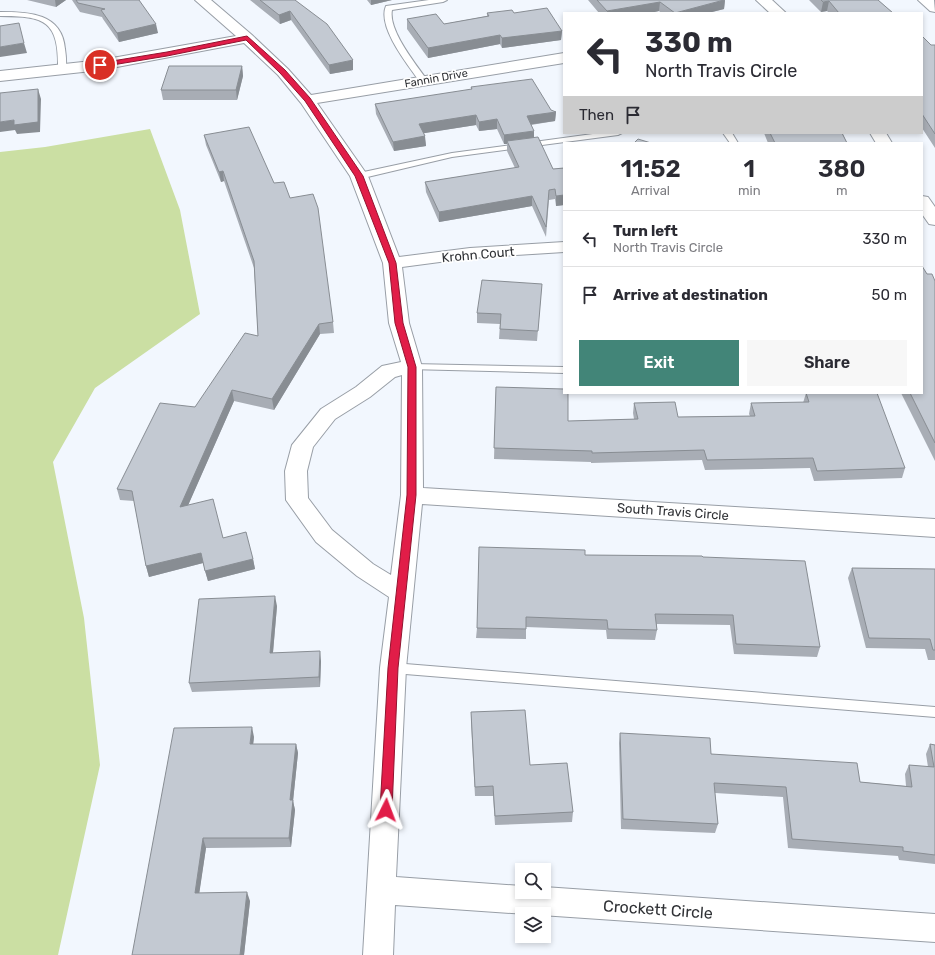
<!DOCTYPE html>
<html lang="en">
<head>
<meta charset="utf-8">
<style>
	body { margin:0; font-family:Rubik,sans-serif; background:#f7f7f7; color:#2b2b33; height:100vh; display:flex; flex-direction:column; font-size:15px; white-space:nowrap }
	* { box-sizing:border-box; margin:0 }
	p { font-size:13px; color:#7c7c81 }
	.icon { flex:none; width:22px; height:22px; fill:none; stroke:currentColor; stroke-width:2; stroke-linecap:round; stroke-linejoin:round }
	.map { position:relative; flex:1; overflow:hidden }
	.drawer { position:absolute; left:563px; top:142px; width:360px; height:252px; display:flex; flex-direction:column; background:#fff; border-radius:0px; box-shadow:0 2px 6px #0003 }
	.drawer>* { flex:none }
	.hud { position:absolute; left:563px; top:12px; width:360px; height:122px; border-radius:0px; box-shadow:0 2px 6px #0003; background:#fff; color:#2b2b33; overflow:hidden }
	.tools { position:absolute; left:515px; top:863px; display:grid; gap:8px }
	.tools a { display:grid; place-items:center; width:36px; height:36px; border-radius:0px; background:#fff; box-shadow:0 2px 6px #0003; font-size:20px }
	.pin { position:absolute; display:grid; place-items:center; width:34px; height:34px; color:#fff; margin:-17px; border:2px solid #fff; border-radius:50%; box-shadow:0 1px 4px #0007 }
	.me { position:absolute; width:44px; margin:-22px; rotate:3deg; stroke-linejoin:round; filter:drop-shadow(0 0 3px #0008) }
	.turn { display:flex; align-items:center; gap:14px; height:84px; padding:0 16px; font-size:18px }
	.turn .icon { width:52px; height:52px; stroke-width:2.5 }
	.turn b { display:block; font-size:28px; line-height:34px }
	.then { display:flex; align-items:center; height:38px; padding:0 16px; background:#0003; gap:8px; font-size:15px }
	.eta { display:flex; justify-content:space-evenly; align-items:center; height:68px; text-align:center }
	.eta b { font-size:24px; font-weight:600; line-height:28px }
	.primary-button { display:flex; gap:8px; margin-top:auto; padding:8px 16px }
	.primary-button a { flex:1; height:46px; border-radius:0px; background:#428578; color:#fff; font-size:16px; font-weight:600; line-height:46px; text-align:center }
	.primary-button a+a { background:#f7f7f7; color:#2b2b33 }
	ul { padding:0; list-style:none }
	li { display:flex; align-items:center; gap:12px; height:56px; padding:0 16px; border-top:1px solid #e1e1e2 }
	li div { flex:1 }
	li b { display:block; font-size:15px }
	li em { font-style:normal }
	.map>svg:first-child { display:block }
	.green { fill:#cbdfa3 }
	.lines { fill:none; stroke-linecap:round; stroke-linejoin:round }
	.lane-casing { stroke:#989ea6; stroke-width:2 }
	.street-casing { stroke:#989ea6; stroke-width:2 }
	.secondary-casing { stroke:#989ea6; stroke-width:2 }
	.lane { fill:#fff; fill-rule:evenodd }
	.street { fill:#fff; fill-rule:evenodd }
	.secondary { fill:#fff; fill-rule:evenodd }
	.wall { fill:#a8adb5 }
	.shaded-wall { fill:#888d93 }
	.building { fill:#c3c9d2; stroke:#888d93 }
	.route { fill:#e11d48; stroke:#92132f }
	.labels { text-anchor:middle; stroke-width:3.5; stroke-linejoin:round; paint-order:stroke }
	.far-street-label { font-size:11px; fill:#303236; stroke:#fff }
	.street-label { font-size:13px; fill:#303236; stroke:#fff }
	.near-street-label { font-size:16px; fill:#303236; stroke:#fff }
</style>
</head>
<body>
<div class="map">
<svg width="935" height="955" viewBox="0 0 935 955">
	<rect width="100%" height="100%" fill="#f2f7fe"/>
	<path class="green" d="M 150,129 L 180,210 L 200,314 L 95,388 L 53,462 L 84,618 L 100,765 L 58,955 L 0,955 L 0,152 L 45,147 Z"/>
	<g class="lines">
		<defs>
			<path id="lane" d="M 429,0 L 447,0 L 443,2 L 392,10 C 388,30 415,63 427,80 L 423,82 L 420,82 C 408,65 377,27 386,6 Z
				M 0,12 C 29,12 62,13 65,49 C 66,56 67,65 65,71 L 62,71 L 58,69 C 59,21 45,16 0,16 Z
				M 600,133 L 622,133 L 618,135 L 452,157 L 359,179 L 355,176 L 359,173 L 452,153 Z
				M 723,133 L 732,133 L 738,143 L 730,143 Z
				M 412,364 L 564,367 L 564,373 L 408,369 L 407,367 Z
				M 393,663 L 935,707 L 935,717 L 393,673 L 389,672 L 387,668 L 389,664 Z"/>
			<path id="street" d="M 195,0 L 211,0 L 252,35 L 288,69 L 311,95 L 564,53 L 564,63 L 317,103 L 368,176 L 399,257 L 470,248 L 564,242 L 564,252 L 470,258 L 402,267 L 409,323 L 422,367 L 423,488 L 935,519 L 935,537 L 422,504 L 406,668 L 396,877 L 522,886 L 522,892 L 544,892 L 544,887 L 935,914 L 935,942 L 395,905 L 393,955 L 363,955 L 380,668 L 389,597 L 357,576 L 316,542 L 286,500 L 285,471 L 292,445 L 321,409 L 356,387 L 382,366 L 401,362 L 389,323 L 383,263 L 350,176 L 301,103 L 278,75 L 244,43 L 101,70 L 0,81 L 0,71 L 101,60 L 236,36 ZM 402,375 L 401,495 L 391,575 L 373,564 L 332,530 L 308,498 L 307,471 L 313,447 L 335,419 L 370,397 L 395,377 Z
				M 756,0 L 772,0 L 786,13 L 770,13 Z
				M 870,133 L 886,133 L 892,143 L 876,143 Z
				M 922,196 L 928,197 L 935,207 L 935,225 L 929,224 L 922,214 Z"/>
			<path id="secondary" d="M 918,0 L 934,0 L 935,12 L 930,11 Z"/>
		</defs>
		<use href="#lane" class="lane-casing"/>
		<use href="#street" class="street-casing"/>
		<use href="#secondary" class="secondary-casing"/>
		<use href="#lane" class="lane"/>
		<use href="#street" class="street"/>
		<use href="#secondary" class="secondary"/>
	</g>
	<path class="wall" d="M 27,0 L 66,0 L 56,7 Z
		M 72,0 L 139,0 L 158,33 L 119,42 L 103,19 L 102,17 L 80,12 Z
		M 250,0 L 295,0 L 353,70 L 330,74 L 291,20 L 280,24 Z
		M 367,0 L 392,0 L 371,5 Z
		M 588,0 L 725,0 L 724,9 L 708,13 L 661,13 L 659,11 L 650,13 L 599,13 Z
		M 809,0 L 878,0 L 893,13 L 829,13 L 827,11 L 821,12 Z
		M 487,13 L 562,31 L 561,40 L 502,48 L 500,44 L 428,58 L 407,29 L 407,19 L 444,24 L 487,16 Z
		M 922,36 L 931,45 L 935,45 L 935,148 L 922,128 Z
		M 242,66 L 243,76 L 237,100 L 163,100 L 161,90 Z
		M 471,87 L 556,112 L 555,121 L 531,125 L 534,138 L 553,169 L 564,168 L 564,205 L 556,206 L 555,199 L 549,200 L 546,237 L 532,206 L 439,222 L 426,192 L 425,182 L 515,168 L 507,151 L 507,144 L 504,144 L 497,129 L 479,131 L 476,125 L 424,133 L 426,146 L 394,151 L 376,114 L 375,104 L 471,90 Z
		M 764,133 L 842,133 L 847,143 L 768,143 Z
		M 204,135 L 333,322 L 334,333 L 320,334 L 274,410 L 234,401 L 188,505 L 223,538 L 253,559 L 255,569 L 208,581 L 203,563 L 149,577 L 146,566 L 134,501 L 120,500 L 117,489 L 195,407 L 258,336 L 254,268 L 224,181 L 221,182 L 206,145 Z
		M 927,274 L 935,281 L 935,461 L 901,393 L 922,393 Z
		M 541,294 L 537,341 L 499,339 L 500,324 L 477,323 L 477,313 Z
		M 496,387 L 568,421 L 634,419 L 633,413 L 634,403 L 678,417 L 750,416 L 749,414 L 751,403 L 803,403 L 806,393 L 905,468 L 902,478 L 814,481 L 810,468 L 705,470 L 702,460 L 591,463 L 591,462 L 494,459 Z
		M 585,555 L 703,557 L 820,647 L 817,657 L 734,654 L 730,625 L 657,624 L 657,630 L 655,640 L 607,639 L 606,630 L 526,627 L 526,639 L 476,638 L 477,628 Z
		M 852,568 L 935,569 L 935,660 L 928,660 L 925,649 L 866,648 L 848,578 Z
		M 277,606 L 273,653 L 321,661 L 320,687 L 192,692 L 189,683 Z
		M 471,712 L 530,765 L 573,812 L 572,822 L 495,825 L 493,796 L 475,796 L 471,722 Z
		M 620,733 L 711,754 L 860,782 L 906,786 L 905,774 L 909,765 L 928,767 L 926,754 L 930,744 L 935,745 L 935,864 L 899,860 L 898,856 L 788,848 L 783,797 L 715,793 L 718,824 L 715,833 L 621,829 L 619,743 Z
		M 254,737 L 253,744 L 296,744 L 298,753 L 293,801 L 295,810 L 291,847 L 206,848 L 199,893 L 250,901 L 244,955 L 132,955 Z"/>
	<path class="shaded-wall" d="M 55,0 L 66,0 L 56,7 Z
		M 371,0 L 392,0 L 371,5 Z
		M 725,0 L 724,9 L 708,13 L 675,13 Z
		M 829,1 L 827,11 L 821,12 L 823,2 Z
		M 660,2 L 659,11 L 650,13 L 607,13 L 607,11 Z
		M 290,11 L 291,20 L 280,24 L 279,15 Z
		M 156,24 L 158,33 L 119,42 L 117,33 Z
		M 562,31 L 561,40 L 502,48 L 502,38 Z
		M 500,35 L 500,44 L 428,58 L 428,48 Z
		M 24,43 L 27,53 L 0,57 L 0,47 Z
		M 353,60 L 353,70 L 330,74 L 329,65 Z
		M 242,66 L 243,76 L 237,100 L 236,90 Z
		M 38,89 L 41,99 L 40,132 L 17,134 L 15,130 L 0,132 L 0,122 L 14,120 Z
		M 556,112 L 555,121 L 527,125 L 527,116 Z
		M 476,115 L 476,125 L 419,134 L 419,124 Z
		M 497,119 L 497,129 L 479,131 L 479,122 Z
		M 534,131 L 534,140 L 507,141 L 507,144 L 504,144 L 504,135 Z
		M 425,136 L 426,146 L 394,151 L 393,142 Z
		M 223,171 L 224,181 L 221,182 L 219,172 Z
		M 564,195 L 564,205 L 556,206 L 556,196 Z
		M 532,196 L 532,206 L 439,222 L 439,212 Z
		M 319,324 L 320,334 L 274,410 L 272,399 Z
		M 232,390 L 234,401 L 183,517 L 180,507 Z
		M 201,553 L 203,563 L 149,577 L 146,566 Z
		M 253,559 L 255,569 L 208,581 L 205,571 Z
		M 275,596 L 277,606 L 272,663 L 270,653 Z
		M 320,651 L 321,661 L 320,687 L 319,677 Z
		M 252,727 L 254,737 L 252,754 L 250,744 Z
		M 296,744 L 298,753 L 293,801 L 295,810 L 291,847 L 289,838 L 290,800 Z
		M 203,838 L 206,848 L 198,902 L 195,893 Z
		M 247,892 L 250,901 L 244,955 L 240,955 Z"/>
	<path class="building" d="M 76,0 L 139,0 L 156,24 L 117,33 L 101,10 L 105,9 L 78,3 Z
		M 260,0 L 295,0 L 327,24 L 353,60 L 329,65 L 290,11 L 279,15 Z
		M 597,0 L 724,0 L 675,13 L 660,2 L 607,11 Z
		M 821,0 L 878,0 L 893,13 L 839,13 L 829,1 L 823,2 Z
		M 547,8 L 562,31 L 502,38 L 500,35 L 428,48 L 407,19 L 436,14 L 444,24 L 489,16 L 487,13 L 512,10 L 514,13 Z
		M 19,23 L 24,43 L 0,47 L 0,26 Z
		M 922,36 L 931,45 L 935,45 L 935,134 L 922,114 Z
		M 169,66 L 242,66 L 236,90 L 161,90 Z
		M 532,79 L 551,110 L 556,112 L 527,116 L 534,131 L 504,135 L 497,119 L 479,122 L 476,115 L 419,124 L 425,136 L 393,142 L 375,104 L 472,89 L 471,87 Z
		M 38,89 L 38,122 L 14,125 L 14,120 L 0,122 L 0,93 Z
		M 249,127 L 274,183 L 284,182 L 290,198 L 313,194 L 318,208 L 333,322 L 319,324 L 272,399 L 232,390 L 180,507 L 213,499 L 223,538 L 246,532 L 253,559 L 205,571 L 201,553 L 146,566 L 132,491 L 117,489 L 160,403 L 195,407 L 245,333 L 258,336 L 254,261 L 223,171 L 219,172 L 204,135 Z
		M 770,133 L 842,133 L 847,143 L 775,143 Z
		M 538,137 L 553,169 L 564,168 L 564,195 L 556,196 L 555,189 L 549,190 L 546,227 L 532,196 L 439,212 L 425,182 L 519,167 L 507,141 Z
		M 638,139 L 651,143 L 634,143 Z
		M 922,266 L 927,274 L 932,274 L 935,281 L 935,443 L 910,393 L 922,393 Z
		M 482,280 L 542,284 L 538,331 L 500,329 L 501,314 L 477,313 Z
		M 496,387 L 564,389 L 564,393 L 568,393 L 568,421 L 638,419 L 634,403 L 675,402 L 678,417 L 755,416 L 751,403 L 809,402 L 806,393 L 877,393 L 905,468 L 817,471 L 813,458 L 707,460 L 704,450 L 592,453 L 592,451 L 494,448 Z
		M 479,547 L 585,550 L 585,555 L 702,556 L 703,557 L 805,561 L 820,647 L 736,644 L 733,615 L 655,614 L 657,630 L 608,629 L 607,620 L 526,617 L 526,629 L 477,628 Z
		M 852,568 L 935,569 L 935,650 L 933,650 L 930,639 L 869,638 Z
		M 275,596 L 270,653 L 320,651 L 319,677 L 189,683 L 199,599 Z
		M 525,710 L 530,765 L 567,763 L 573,812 L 495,816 L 493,786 L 475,787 L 471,712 Z
		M 252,727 L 250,744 L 296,744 L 290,800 L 293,800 L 289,838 L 203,838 L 195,893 L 247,892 L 240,955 L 132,955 L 174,728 Z
		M 620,733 L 710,738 L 711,754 L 857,763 L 860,782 L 912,787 L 909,765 L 934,767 L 930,744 L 935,745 L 935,855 L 903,851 L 903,847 L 792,839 L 786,787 L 714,783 L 718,824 L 623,819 Z"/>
	<path class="route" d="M 247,36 L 285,70 L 310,98 L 363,176 L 396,263 L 403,323 L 416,367 L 416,495 L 398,668 L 392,810 L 390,814 L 386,815 L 382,814 L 380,810 L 388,668 L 407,495 L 408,367 L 395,323 L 389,263 L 355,176 L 305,101 L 280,73 L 246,40 L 167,56 L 100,67 L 97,65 L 100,63 L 167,52 Z"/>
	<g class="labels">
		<g class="far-street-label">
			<text transform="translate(436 78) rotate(-10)" y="4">Fannin Drive</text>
		</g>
		<g class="street-label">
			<text transform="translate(478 254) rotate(-5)" y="5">Krohn Court</text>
			<text transform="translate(673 511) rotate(4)" y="5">South Travis Circle</text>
		</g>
		<g class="near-street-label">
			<text transform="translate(658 909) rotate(4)" y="6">Crockett Circle</text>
		</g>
	</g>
</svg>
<div class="tools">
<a><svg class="icon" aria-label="search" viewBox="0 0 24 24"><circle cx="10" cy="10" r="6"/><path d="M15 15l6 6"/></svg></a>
<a><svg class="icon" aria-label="layers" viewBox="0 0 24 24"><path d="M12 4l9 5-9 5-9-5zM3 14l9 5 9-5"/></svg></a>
</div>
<div class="pin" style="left:100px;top:65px;background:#d93025"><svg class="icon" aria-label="arrive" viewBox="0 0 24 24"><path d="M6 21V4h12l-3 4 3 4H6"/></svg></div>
<svg class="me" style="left:386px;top:810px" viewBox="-20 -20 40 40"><path d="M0-17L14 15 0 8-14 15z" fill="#e11d48" stroke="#fff" stroke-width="4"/></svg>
<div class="hud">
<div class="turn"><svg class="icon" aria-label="left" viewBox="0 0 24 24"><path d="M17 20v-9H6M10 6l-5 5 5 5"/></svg><div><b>330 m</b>North Travis Circle</div></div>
<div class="then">Then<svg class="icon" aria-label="arrive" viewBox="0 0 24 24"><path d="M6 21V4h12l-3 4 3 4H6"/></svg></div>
</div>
<section class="drawer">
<div class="eta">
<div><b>11:52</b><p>Arrival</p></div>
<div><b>1</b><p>min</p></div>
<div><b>380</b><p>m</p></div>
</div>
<ul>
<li><svg class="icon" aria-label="left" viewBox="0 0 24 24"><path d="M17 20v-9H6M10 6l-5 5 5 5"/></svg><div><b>Turn left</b><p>North Travis Circle</p></div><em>330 m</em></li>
<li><svg class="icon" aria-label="arrive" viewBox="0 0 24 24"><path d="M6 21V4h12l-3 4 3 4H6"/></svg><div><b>Arrive at destination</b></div><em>50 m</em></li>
</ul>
<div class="primary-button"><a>Exit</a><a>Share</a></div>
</section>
</div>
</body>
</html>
